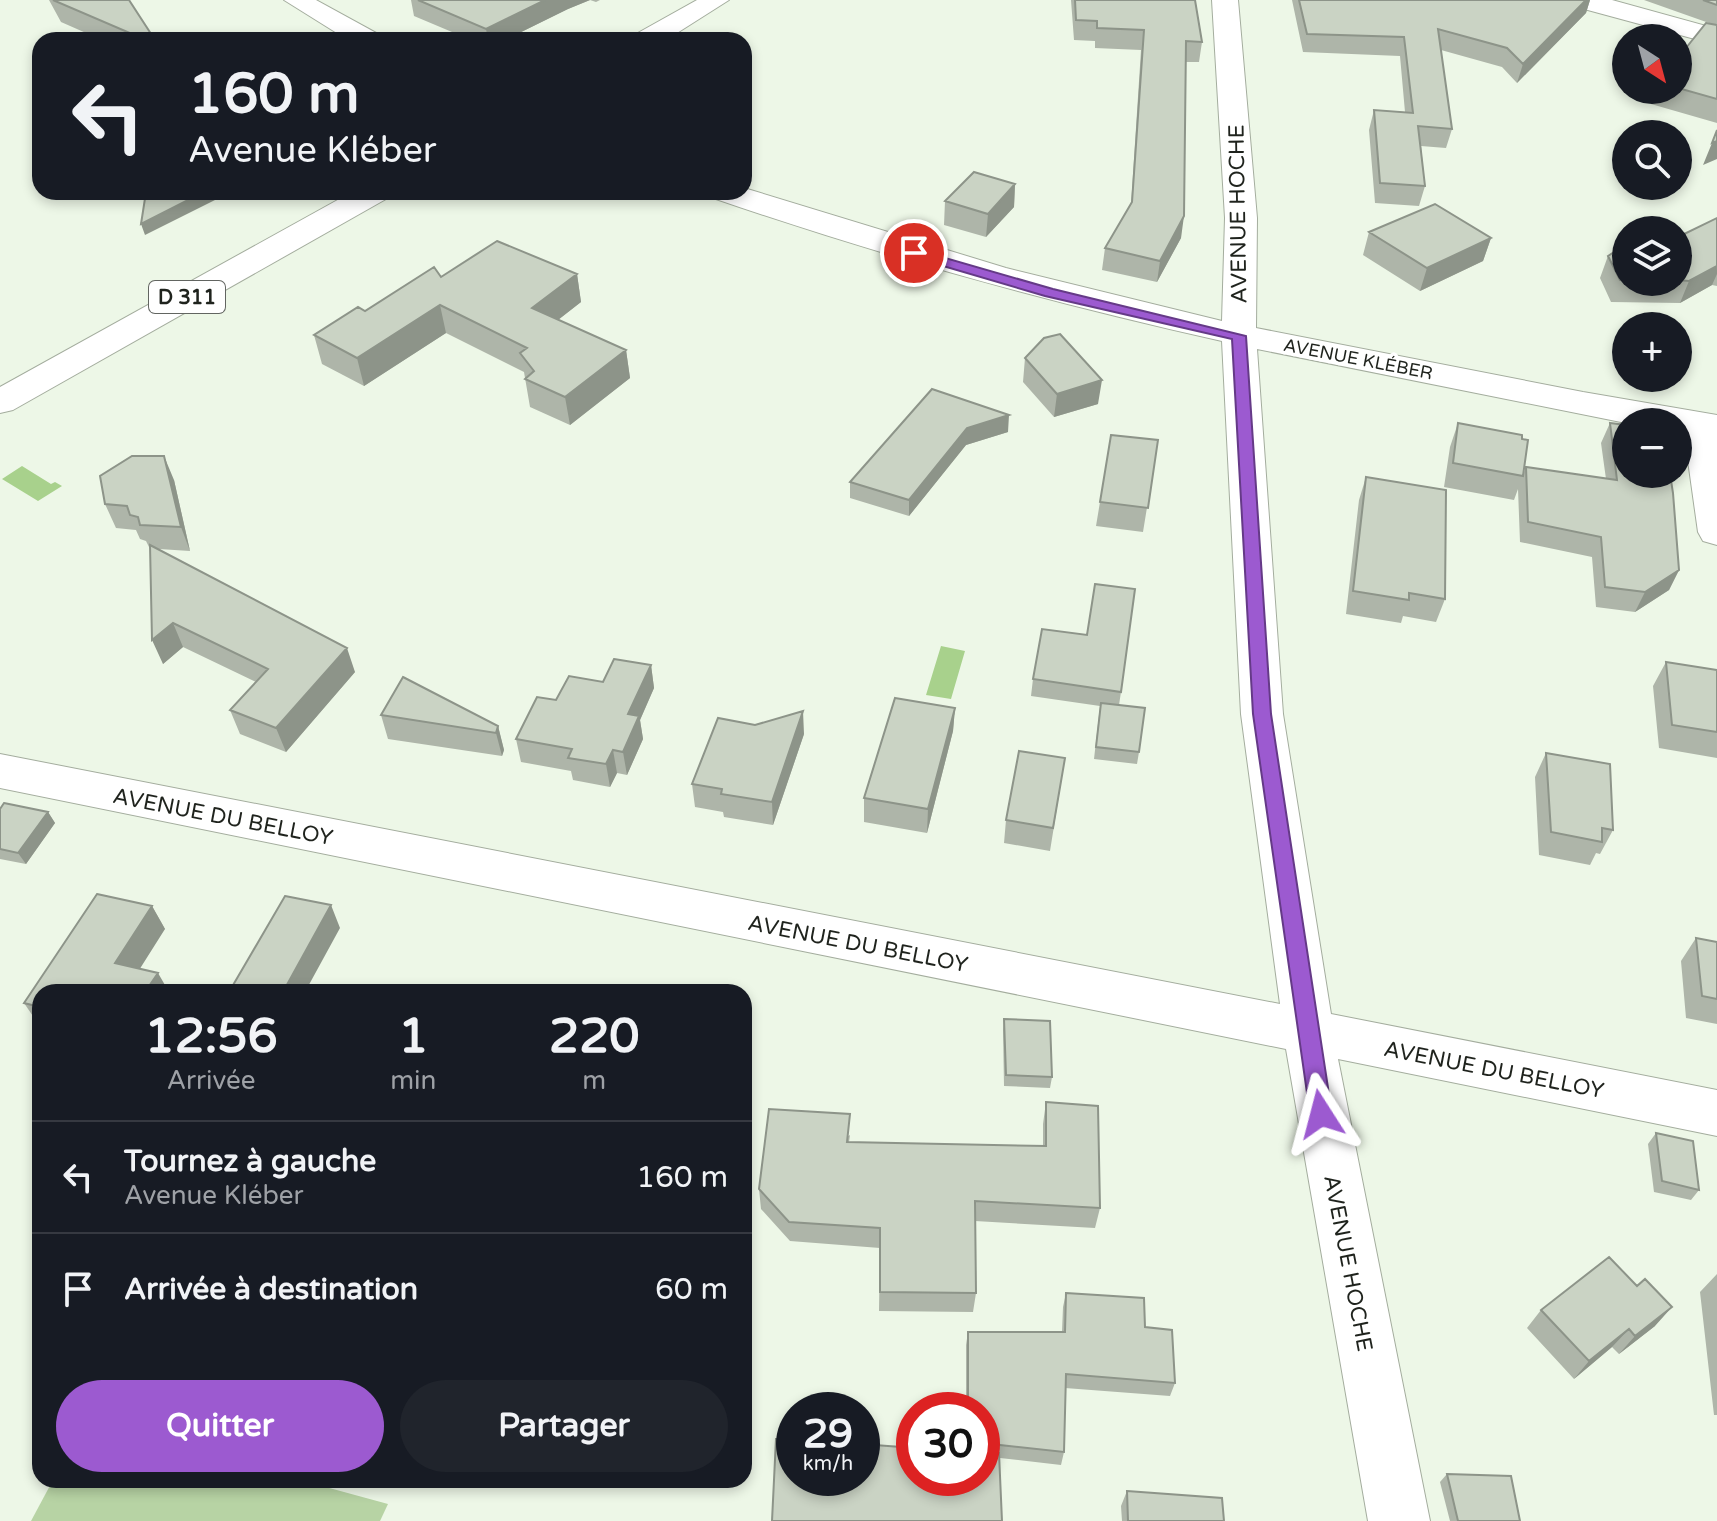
<!DOCTYPE html>
<html lang="fr">
<head>
<meta charset="utf-8">
<style>
	body { margin:0; font-family:"Varela Round",sans-serif; background:#20242c; color:#f1f3f6; height:100vh; display:flex; flex-direction:column; font-size:30px; white-space:nowrap }
	* { box-sizing:border-box; margin:0 }
	p { font-size:26px; color:#9ea1a6 }
	.icon { flex:none; width:44px; height:44px; fill:none; stroke:currentColor; stroke-width:2; stroke-linecap:round; stroke-linejoin:round }
	.map { position:relative; flex:1; overflow:hidden }
	.details { position:absolute; left:32px; top:984px; width:720px; height:504px; display:flex; flex-direction:column; background:#171b24; border-radius:24px; box-shadow:0 4px 12px #0003 }
	.details>* { flex:none }
	.banner { position:absolute; left:32px; top:32px; width:720px; height:168px; border-radius:24px; box-shadow:0 4px 12px #0003; background:#171b24; color:#f1f3f6; overflow:hidden }
	.needle { width:52px; rotate:144deg }
	.buttons { position:absolute; left:1612px; top:24px; display:grid; gap:16px }
	.buttons a { display:grid; place-items:center; width:80px; height:80px; border-radius:50%; background:#171b24; box-shadow:0 4px 12px #0003; font-size:40px }
	.speed { position:absolute; left:776px; top:1392px; display:flex; gap:16px; font-size:40px; font-weight:700; text-align:center }
	.speed>* { display:grid; place-content:center; width:104px; height:104px; border-radius:50%; background:#171b24; box-shadow:0 4px 12px #0003; line-height:1 }
	.speed small { font-size:20px; font-weight:400 }
	.speed .limit { border:12px solid #d22; background:#fff; color:#111 }
	.pin { position:absolute; display:grid; place-items:center; width:68px; height:68px; color:#fff; margin:-34px; border:4px solid #fff; border-radius:50%; box-shadow:0 2px 8px #0007 }
	.me { position:absolute; width:88px; margin:-44px; rotate:351deg; stroke-linejoin:round; filter:drop-shadow(0 0 6px #0008) }
	.turn { display:flex; align-items:center; gap:28px; height:168px; padding:0 24px; font-size:36px }
	.turn .icon { width:104px; height:104px; stroke-width:2.5 }
	.turn b { display:block; font-size:56px; line-height:68px }
	.eta { display:flex; justify-content:space-evenly; align-items:center; height:136px; text-align:center }
	.eta b { font-size:48px; font-weight:800; line-height:56px }
	.primary-button { display:flex; gap:16px; margin-top:auto; padding:16px 24px }
	.primary-button a { flex:1; height:92px; border-radius:48px; background:#9c5ad0; color:#fff; font-size:32px; font-weight:800; line-height:92px; text-align:center }
	.primary-button a+a { background:#20242c; color:#f1f3f6 }
	ul { padding:0; list-style:none }
	li { display:flex; align-items:center; gap:24px; height:112px; padding:0 24px; border-top:2px solid #363941 }
	li div { flex:1 }
	li b { display:block; font-size:30px }
	li em { font-style:normal }
	.map>svg:first-child { display:block }
	.green { fill:#b7d3a4 }
	.water { fill:#a8d18c }
	.lines { fill:none; stroke-linecap:round; stroke-linejoin:round }
	.minor-casing { stroke:#a4ad9e; stroke-width:2 }
	.primary-casing { stroke:#a4ad9e; stroke-width:2 }
	.minor { fill:#fff; fill-rule:evenodd }
	.primary { fill:#fff; fill-rule:evenodd }
	.wall { fill:#aeb5a9 }
	.shaded-wall { fill:#8d9489 }
	.building { fill:#cad3c4; stroke:#8d9489; stroke-width:2 }
	.route { fill:#9c5ad0; stroke:#653a87; stroke-width:2 }
	.labels { text-anchor:middle; stroke-width:7; stroke-linejoin:round; paint-order:stroke }
	.far-street-label { font-size:18px; fill:#1f231d; stroke:#fff }
	.shield { fill:#fff; stroke:#626561; stroke-width:2 }
	.shield-label { font-size:20px; font-weight:bold; fill:#1f231d }
	.street-label { font-size:22px; fill:#1f231d; stroke:#fff }
</style>
</head>
<body>
<div class="map">
<svg width="1717" height="1521" viewBox="0 0 1717 1521">
	<rect width="100%" height="100%" fill="#edf7e7"/>
	<path class="green" d="M 53,1480 L 300,1480 L 388,1504 L 380,1521 L 31,1521 Z"/>
	<path class="water" d="M 22,466 L 51,484 L 55,482 L 62,486 L 38,501 L 2,479 Z
		M 941,646 L 965,651 L 951,699 L 926,695 Z"/>
	<g class="lines">
		<defs>
			<path id="minor" d="M 284,0 L 316,0 L 378,34 L 382,40 L 348,40 Z
				M 1212,0 L 1238,0 L 1257,218 L 1256,328 L 1583,392 L 1717,415 L 1717,545 L 1703,541 L 1698,532 L 1684,432 L 1678,432 L 1678,422 L 1626,423 L 1257,349 L 1283,714 L 1331,1014 L 1717,1090 L 1717,1136 L 1338,1059 L 1430,1521 L 1368,1521 L 1286,1049 L 0,788 L 0,754 L 1280,1004 L 1241,714 L 1222,341 C 1051,303 882,256 716,199 L 712,192 L 744,192 L 744,188 L 1006,268 L 1222,321 L 1225,218 Z
				M 1569,0 L 1612,0 L 1717,29 L 1717,45 L 1573,6 Z"/>
			<path id="primary" d="M 697,0 L 729,0 L 666,40 L 632,40 L 636,34 Z
				M 352,192 L 390,192 L 386,199 L 13,410 L 0,413 L 0,387 Z"/>
		</defs>
		<use href="#minor" class="minor-casing"/>
		<use href="#primary" class="primary-casing"/>
		<use href="#minor" class="minor"/>
		<use href="#primary" class="primary"/>
	</g>
	<path class="wall" d="M 49,0 L 129,0 L 155,40 L 102,40 L 61,22 Z
		M 411,0 L 600,0 L 596,2 L 590,0 L 568,9 L 505,40 L 471,40 L 414,16 Z
		M 1071,0 L 1195,0 L 1202,42 L 1199,62 L 1186,62 L 1181,238 L 1157,282 L 1102,270 L 1105,248 L 1131,205 L 1141,50 L 1095,48 L 1095,41 L 1074,40 Z
		M 1292,0 L 1590,0 L 1586,13 L 1517,83 L 1502,67 L 1441,50 L 1452,129 L 1446,148 L 1421,146 L 1425,186 L 1419,206 L 1375,203 L 1369,130 L 1374,110 L 1405,112 L 1400,56 L 1303,52 Z
		M 1644,0 L 1717,0 L 1717,123 L 1651,104 L 1656,90 L 1678,90 L 1678,58 L 1709,23 Z
		M 1015,184 L 1014,207 L 986,237 L 944,225 L 945,201 Z
		M 1717,218 L 1717,286 L 1712,285 L 1680,303 L 1611,302 L 1600,278 L 1608,256 L 1626,244 L 1626,282 L 1678,282 L 1678,237 Z
		M 1369,232 L 1491,238 L 1483,261 L 1420,291 L 1363,255 Z
		M 577,274 L 581,302 L 558,320 L 626,350 L 630,378 L 570,425 L 530,407 L 524,372 L 446,333 L 364,386 L 322,364 L 314,335 L 441,277 Z
		M 1025,358 L 1098,404 L 1054,417 L 1023,382 Z
		M 932,389 L 1008,432 L 966,445 L 909,516 L 850,498 L 850,482 Z
		M 1458,423 L 1524,472 L 1526,467 L 1606,479 L 1601,443 L 1610,423 L 1679,570 L 1669,590 L 1635,612 L 1596,607 L 1592,557 L 1520,542 L 1518,489 L 1514,500 L 1444,487 L 1450,447 Z
		M 1158,440 L 1143,532 L 1096,526 L 1100,502 Z
		M 1366,477 L 1445,599 L 1436,622 L 1403,616 L 1401,623 L 1346,614 L 1359,500 Z
		M 174,480 L 190,551 L 159,549 L 355,672 L 286,752 L 240,734 L 230,710 L 256,682 L 183,647 L 163,664 L 150,549 L 146,541 L 140,539 L 136,530 L 116,528 L 105,504 Z
		M 1666,662 L 1717,670 L 1717,758 L 1659,748 L 1653,686 Z
		M 651,665 L 654,688 L 640,720 L 643,739 L 627,775 L 617,773 L 610,787 L 573,780 L 571,771 L 521,762 L 516,739 L 603,682 Z
		M 1033,679 L 1121,692 L 1119,705 L 1139,752 L 1137,764 L 1094,759 L 1100,706 L 1031,696 Z
		M 955,708 L 953,731 L 927,833 L 864,822 L 864,798 Z
		M 381,715 L 498,726 L 504,750 L 502,756 L 388,739 Z
		M 804,734 L 773,825 L 724,817 L 723,812 L 695,807 L 692,784 Z
		M 1546,753 L 1613,830 L 1600,854 L 1596,853 L 1590,865 L 1539,855 L 1535,777 Z
		M 1065,758 L 1050,851 L 1004,843 L 1006,820 Z
		M 0,809 L 48,812 L 55,823 L 26,864 L 0,859 Z
		M 152,906 L 165,929 L 40,992 L 39,1025 L 24,1003 Z
		M 1696,938 L 1717,942 L 1717,1024 L 1686,1018 L 1681,961 Z
		M 1004,1019 L 1052,1077 L 1050,1088 L 1004,1086 L 1003,1030 Z
		M 1046,1102 L 1100,1208 L 1095,1228 L 975,1221 L 976,1293 L 973,1312 L 879,1311 L 880,1248 L 790,1241 L 761,1209 L 759,1189 L 850,1135 L 849,1142 L 1043,1146 L 1043,1124 Z
		M 1656,1133 L 1699,1190 L 1691,1200 L 1654,1192 L 1648,1144 Z
		M 1717,1274 L 1717,1415 L 1714,1415 L 1700,1292 Z
		M 1066,1293 L 1145,1327 L 1175,1383 L 1170,1396 L 1065,1388 L 1064,1452 L 1061,1465 L 1000,1458 L 982,1478 L 982,1410 L 966,1410 L 966,1345 L 968,1332 L 1062,1332 L 1063,1307 Z
		M 1541,1310 L 1655,1326 L 1619,1354 L 1612,1347 L 1574,1379 L 1527,1328 Z
		M 1447,1474 L 1520,1521 L 1450,1521 L 1440,1482 Z
		M 1127,1491 L 1224,1521 L 1122,1521 L 1121,1506 Z"/>
	<path class="shaded-wall" d="M 545,0 L 590,0 L 568,9 L 505,40 L 488,40 L 486,29 Z
		M 1586,0 L 1590,0 L 1586,13 L 1517,83 L 1523,64 Z
		M 1717,141 L 1717,159 L 1703,165 L 1712,143 Z
		M 1015,184 L 1014,207 L 986,237 L 988,214 Z
		M 204,192 L 231,192 L 145,235 L 141,224 Z
		M 1184,216 L 1181,238 L 1157,282 L 1160,261 Z
		M 1491,238 L 1483,261 L 1420,291 L 1427,268 Z
		M 1717,266 L 1717,274 L 1712,285 L 1680,303 L 1689,281 Z
		M 577,274 L 581,302 L 536,337 L 532,308 Z
		M 440,305 L 446,333 L 364,386 L 357,358 Z
		M 626,350 L 630,378 L 570,425 L 565,397 Z
		M 1102,380 L 1098,404 L 1054,417 L 1057,394 Z
		M 1009,415 L 1008,432 L 966,445 L 909,516 L 909,500 L 967,428 Z
		M 164,456 L 174,480 L 190,551 L 181,527 Z
		M 1679,570 L 1669,590 L 1635,612 L 1645,592 Z
		M 173,623 L 183,647 L 163,664 L 152,640 Z
		M 347,648 L 355,672 L 286,752 L 276,728 Z
		M 651,665 L 654,688 L 640,720 L 643,739 L 627,775 L 623,752 L 628,714 Z
		M 955,708 L 953,731 L 927,833 L 928,809 Z
		M 803,711 L 804,734 L 773,825 L 772,802 Z
		M 498,726 L 504,750 L 502,756 L 496,733 Z
		M 613,750 L 617,773 L 610,787 L 606,764 Z
		M 48,812 L 55,823 L 26,864 L 18,853 Z
		M 331,905 L 340,928 L 305,992 L 283,992 Z
		M 152,906 L 165,929 L 129,986 L 115,963 Z
		M 158,973 L 169,992 L 145,992 Z
		M 1672,1307 L 1655,1326 L 1619,1354 L 1635,1336 Z
		M 1629,1329 L 1612,1347 L 1574,1379 L 1589,1361 Z"/>
	<path class="building" d="M 53,0 L 129,0 L 155,40 L 146,40 Z
		M 418,0 L 545,0 L 486,29 Z
		M 1075,0 L 1195,0 L 1202,42 L 1186,41 L 1184,216 L 1160,261 L 1105,248 L 1132,202 L 1144,30 L 1097,28 L 1097,21 L 1076,20 Z
		M 1299,0 L 1586,0 L 1523,64 L 1507,48 L 1438,29 L 1452,129 L 1418,126 L 1425,186 L 1380,183 L 1374,110 L 1413,113 L 1404,37 L 1307,34 Z
		M 1703,0 L 1717,0 L 1717,5 Z
		M 1706,23 L 1717,25 L 1717,99 L 1678,88 L 1678,58 Z
		M 1717,130 L 1717,141 L 1712,143 Z
		M 974,172 L 1015,184 L 988,214 L 945,201 Z
		M 146,192 L 204,192 L 141,224 Z
		M 1435,204 L 1491,238 L 1427,268 L 1369,232 Z
		M 1717,218 L 1717,266 L 1689,281 L 1678,280 L 1678,237 Z
		M 497,241 L 577,274 L 532,308 L 626,350 L 565,397 L 525,379 L 534,371 L 520,353 L 527,348 L 440,305 L 357,358 L 314,335 L 358,307 L 365,311 L 434,267 L 441,277 Z
		M 1626,244 L 1626,280 L 1620,280 L 1608,256 Z
		M 1060,334 L 1102,380 L 1057,394 L 1025,358 L 1044,338 Z
		M 932,389 L 1009,415 L 967,428 L 909,500 L 850,482 Z
		M 1458,423 L 1522,435 L 1522,439 L 1528,440 L 1523,476 L 1453,463 Z
		M 1610,423 L 1626,425 L 1626,474 L 1670,474 L 1673,493 L 1679,570 L 1645,592 L 1605,587 L 1601,537 L 1528,522 L 1526,467 L 1617,480 Z
		M 1111,435 L 1158,440 L 1148,508 L 1100,502 Z
		M 132,456 L 164,456 L 181,527 L 140,525 L 138,517 L 130,515 L 127,506 L 105,504 L 100,476 Z
		M 1366,477 L 1446,490 L 1445,599 L 1409,593 L 1409,600 L 1353,591 Z
		M 150,545 L 347,648 L 276,728 L 230,710 L 268,669 L 173,623 L 152,640 Z
		M 1095,584 L 1135,589 L 1121,692 L 1033,679 L 1042,629 L 1087,635 Z
		M 614,659 L 651,665 L 628,714 L 639,716 L 623,752 L 613,750 L 606,764 L 568,758 L 572,749 L 516,739 L 537,697 L 556,700 L 569,676 L 603,682 Z
		M 1666,662 L 1717,670 L 1717,732 L 1672,725 Z
		M 403,677 L 498,726 L 496,733 L 381,715 Z
		M 895,698 L 955,708 L 928,809 L 864,798 Z
		M 1101,703 L 1145,708 L 1139,752 L 1096,747 Z
		M 803,711 L 772,802 L 721,794 L 722,789 L 692,784 L 718,718 L 755,725 Z
		M 1019,751 L 1065,758 L 1053,828 L 1006,820 Z
		M 1546,753 L 1610,764 L 1613,830 L 1602,828 L 1602,842 L 1551,832 Z
		M 4,803 L 48,812 L 18,853 L 0,849 L 0,809 Z
		M 97,894 L 152,906 L 115,963 L 158,973 L 145,992 L 40,992 L 40,1007 L 24,1003 Z
		M 285,896 L 331,905 L 283,992 L 229,992 Z
		M 1696,938 L 1717,942 L 1717,999 L 1702,996 Z
		M 1004,1019 L 1050,1021 L 1052,1077 L 1006,1075 Z
		M 1046,1102 L 1098,1106 L 1100,1208 L 975,1201 L 976,1293 L 880,1292 L 880,1228 L 789,1222 L 759,1189 L 769,1109 L 850,1114 L 847,1142 L 1046,1146 Z
		M 1656,1133 L 1693,1141 L 1699,1190 L 1662,1181 Z
		M 1609,1257 L 1637,1286 L 1645,1279 L 1672,1307 L 1635,1336 L 1629,1329 L 1589,1361 L 1541,1310 Z
		M 1066,1293 L 1144,1298 L 1145,1327 L 1172,1330 L 1175,1383 L 1066,1374 L 1064,1452 L 982,1443 L 982,1410 L 968,1410 L 968,1332 L 1065,1332 Z
		M 776,1439 L 794,1440 L 794,1478 L 862,1478 L 862,1444 L 914,1448 L 914,1478 L 982,1478 L 982,1452 L 999,1453 L 1002,1521 L 772,1521 Z
		M 1447,1474 L 1511,1476 L 1520,1521 L 1458,1521 Z
		M 1127,1491 L 1222,1498 L 1224,1521 L 1128,1521 Z"/>
	<path class="route" d="M 914,249 L 1053,289 L 1246,336 L 1271,714 L 1332,1114 L 1329,1120 L 1321,1123 L 1313,1120 L 1310,1114 L 1253,714 L 1232,339 L 1045,296 L 909,256 L 909,250 Z"/>
	<g class="labels">
		<g class="far-street-label">
			<text transform="translate(1358 359) rotate(11)" y="6">AVENUE KLÉBER</text>
		</g>
		<rect class="shield" x="149" y="281" width="76" height="32" rx="6"/>
		<g class="shield-label">
			<text x="187" y="304">D 311</text>
		</g>
		<g class="street-label">
			<text transform="translate(1237 214) rotate(-91)" y="8">AVENUE HOCHE</text>
			<text transform="translate(223 816) rotate(11)" y="8">AVENUE DU BELLOY</text>
			<text transform="translate(858 943) rotate(11)" y="8">AVENUE DU BELLOY</text>
			<text transform="translate(1494 1069) rotate(11)" y="8">AVENUE DU BELLOY</text>
			<text transform="translate(1349 1263) rotate(79)" y="8">AVENUE HOCHE</text>
		</g>
	</g>
</svg>
<div class="buttons">
<a><svg class="needle" viewBox="-14 -14 28 28"><path d="M0-13l5 13h-10z" fill="#e53935"/><path d="M0 13l5-13h-10z" fill="#9ea1a6"/></svg></a>
<a><svg class="icon" aria-label="search" viewBox="0 0 24 24"><circle cx="10" cy="10" r="6"/><path d="M15 15l6 6"/></svg></a>
<a><svg class="icon" aria-label="layers" viewBox="0 0 24 24"><path d="M12 4l9 5-9 5-9-5zM3 14l9 5 9-5"/></svg></a>
<a>+</a>
<a>−</a>
</div>
<div class="speed"><div>29<small>km/h</small></div><div class="limit">30</div></div>
<div class="pin" style="left:914px;top:253px;background:#d93025"><svg class="icon" aria-label="arrive" viewBox="0 0 24 24"><path d="M6 21V4h12l-3 4 3 4H6"/></svg></div>
<svg class="me" style="left:1321px;top:1114px" viewBox="-20 -20 40 40"><path d="M0-17L14 15 0 8-14 15z" fill="#9c5ad0" stroke="#fff" stroke-width="4"/></svg>
<div class="banner">
<div class="turn"><svg class="icon" aria-label="left" viewBox="0 0 24 24"><path d="M17 20v-9H6M10 6l-5 5 5 5"/></svg><div><b>160 m</b>Avenue Kléber</div></div>
</div>
<section class="details">
<div class="eta">
<div><b>12:56</b><p>Arrivée</p></div>
<div><b>1</b><p>min</p></div>
<div><b>220</b><p>m</p></div>
</div>
<ul>
<li><svg class="icon" aria-label="left" viewBox="0 0 24 24"><path d="M17 20v-9H6M10 6l-5 5 5 5"/></svg><div><b>Tournez à gauche</b><p>Avenue Kléber</p></div><em>160 m</em></li>
<li><svg class="icon" aria-label="arrive" viewBox="0 0 24 24"><path d="M6 21V4h12l-3 4 3 4H6"/></svg><div><b>Arrivée à destination</b></div><em>60 m</em></li>
</ul>
<div class="primary-button"><a>Quitter</a><a>Partager</a></div>
</section>
</div>
</body>
</html>
